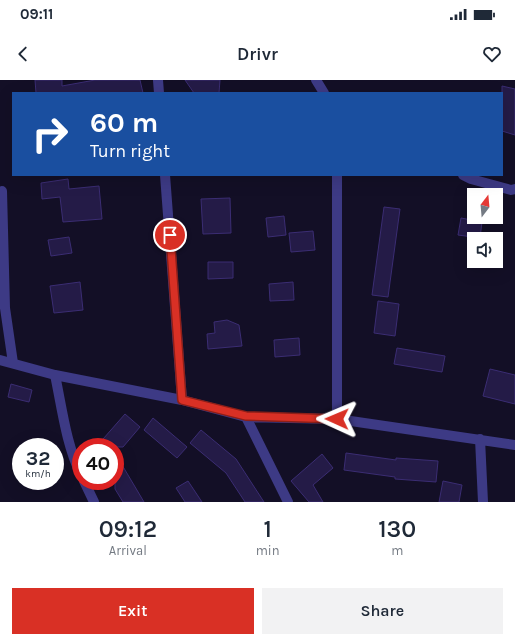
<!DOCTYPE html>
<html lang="en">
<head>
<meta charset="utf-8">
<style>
	body { margin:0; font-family:Karla,sans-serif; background:#f2f2f3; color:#1f2937; height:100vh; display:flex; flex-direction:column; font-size:15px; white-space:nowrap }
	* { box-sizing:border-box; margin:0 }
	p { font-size:13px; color:#747a83 }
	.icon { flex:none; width:22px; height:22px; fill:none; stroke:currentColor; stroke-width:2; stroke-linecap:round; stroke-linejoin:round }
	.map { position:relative; height:422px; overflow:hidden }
	.panel { display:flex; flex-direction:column; background:#fff; flex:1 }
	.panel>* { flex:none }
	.banner { position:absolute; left:12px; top:12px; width:491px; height:84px; border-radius:0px; box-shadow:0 4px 16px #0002; background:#1a4fa0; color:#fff; overflow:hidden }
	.needle { width:26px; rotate:16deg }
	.fabs { position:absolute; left:467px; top:108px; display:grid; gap:8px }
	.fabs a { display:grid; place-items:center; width:36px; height:36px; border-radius:0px; background:#fff; box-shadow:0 4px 16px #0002; font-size:20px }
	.speed { position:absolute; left:12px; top:358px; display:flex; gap:8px; font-size:20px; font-weight:700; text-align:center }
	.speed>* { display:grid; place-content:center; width:52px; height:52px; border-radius:50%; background:#fff; box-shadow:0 4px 16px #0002; line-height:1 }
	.speed small { font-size:10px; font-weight:400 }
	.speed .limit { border:6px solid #d22; background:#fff; color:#111 }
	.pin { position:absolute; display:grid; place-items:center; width:34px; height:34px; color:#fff; margin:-17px; border:2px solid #fff; border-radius:50%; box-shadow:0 1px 4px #0007 }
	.me { position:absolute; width:44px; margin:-22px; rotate:271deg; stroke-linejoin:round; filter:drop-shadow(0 0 3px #0008) }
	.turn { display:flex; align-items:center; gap:14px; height:84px; padding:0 12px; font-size:18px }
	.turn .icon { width:52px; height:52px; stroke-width:2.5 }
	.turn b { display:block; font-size:28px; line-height:34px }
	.eta { display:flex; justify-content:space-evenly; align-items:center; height:68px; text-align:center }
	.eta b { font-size:24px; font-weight:600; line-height:28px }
	.primary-button { display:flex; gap:8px; margin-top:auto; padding:8px 12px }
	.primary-button a { flex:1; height:46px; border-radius:0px; background:#d93025; color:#fff; font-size:16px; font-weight:600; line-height:46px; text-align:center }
	.primary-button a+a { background:#f2f2f3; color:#1f2937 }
	.status { display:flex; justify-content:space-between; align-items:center; height:28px; padding:0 20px; background:#fff; direction:ltr }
	.status svg { height:11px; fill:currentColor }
	header { display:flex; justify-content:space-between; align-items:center; height:52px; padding:0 12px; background:#fff; font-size:18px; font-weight:600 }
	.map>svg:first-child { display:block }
	.building { fill:#241b47; stroke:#3b2d73 }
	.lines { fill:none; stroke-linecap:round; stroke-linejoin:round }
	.minor { stroke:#3d3a85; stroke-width:10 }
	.route-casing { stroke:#8d1f18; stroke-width:10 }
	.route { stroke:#d93025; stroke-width:7 }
</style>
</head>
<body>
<div class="status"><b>09:11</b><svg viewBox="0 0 49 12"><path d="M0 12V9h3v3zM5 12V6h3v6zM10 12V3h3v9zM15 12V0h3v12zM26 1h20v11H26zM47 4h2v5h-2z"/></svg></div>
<header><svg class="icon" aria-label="back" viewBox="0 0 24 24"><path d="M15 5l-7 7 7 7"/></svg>Drivr<svg class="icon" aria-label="heart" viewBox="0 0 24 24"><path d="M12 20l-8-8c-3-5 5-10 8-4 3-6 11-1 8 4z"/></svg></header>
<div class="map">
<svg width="515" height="422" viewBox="0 0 515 422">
	<rect width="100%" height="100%" fill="#130f26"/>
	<path class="building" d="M 35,0 L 62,0 L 62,6 L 95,0 L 140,0 L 143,13 L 36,13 Z
		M 185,0 L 220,0 L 219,13 L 194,13 Z
		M 502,6 L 515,9 L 515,55 L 502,51 Z
		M 68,99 L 69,109 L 99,106 L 102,139 L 63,142 L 60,117 L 42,119 L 41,103 Z
		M 230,118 L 231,153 L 203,154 L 201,119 Z
		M 384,127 L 400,129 L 388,217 L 372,215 Z
		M 284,136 L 286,155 L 268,157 L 266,138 Z
		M 461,138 L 482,142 L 480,158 L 458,155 Z
		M 313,151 L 315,170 L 291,172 L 289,153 Z
		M 69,157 L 72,173 L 51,176 L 48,160 Z
		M 208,182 L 233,182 L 233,198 L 208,199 Z
		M 80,202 L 83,230 L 54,233 L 50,206 Z
		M 293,202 L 294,220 L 270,221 L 269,204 Z
		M 378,221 L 399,224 L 395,256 L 374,253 Z
		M 227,240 L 239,245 L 242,266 L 208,269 L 207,254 L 215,253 L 214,242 Z
		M 299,258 L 300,275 L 275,277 L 274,260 Z
		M 397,268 L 445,276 L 442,292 L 394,284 Z
		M 490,289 L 515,295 L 515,324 L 483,316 Z
		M 11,304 L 32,310 L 29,322 L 8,317 Z
		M 125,334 L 140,347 L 123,367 L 96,367 Z
		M 153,338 L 187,367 L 177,378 L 144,350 Z
		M 201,350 L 236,379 L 264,422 L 245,422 L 226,393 L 190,363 Z
		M 115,373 L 144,422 L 123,422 L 115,409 Z
		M 346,373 L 396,380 L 396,378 L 438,381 L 436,402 L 395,399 L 395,397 L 344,390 Z
		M 322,374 L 333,388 L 313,405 L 323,422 L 309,422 L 291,401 Z
		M 188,401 L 202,422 L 185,422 L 176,408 Z
		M 443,401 L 462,405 L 459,422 L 439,422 Z"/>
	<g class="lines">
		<path class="minor" d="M 158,0 L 159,13
			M 316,0 L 324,13
			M 165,95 L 182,320
			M 337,95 L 337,339
			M 463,95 L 471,99 L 511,110 L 515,109
			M 2,111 L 5,228 L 13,283
			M 0,280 L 55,295 L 182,320 L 246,337 L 337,339 L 515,365
			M 55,295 C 62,328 66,364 81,395
			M 246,337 L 288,422
			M 480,359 L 483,422
			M 84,401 L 94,422"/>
	</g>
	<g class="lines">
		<defs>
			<path id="route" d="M 170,155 L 182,320 L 246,336 L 337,339"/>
		</defs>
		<use href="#route" class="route-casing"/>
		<use href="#route" class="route"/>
	</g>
</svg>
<div class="fabs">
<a><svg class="needle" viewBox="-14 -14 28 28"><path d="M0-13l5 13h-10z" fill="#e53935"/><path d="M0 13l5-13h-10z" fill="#747a83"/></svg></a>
<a><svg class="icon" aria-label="sound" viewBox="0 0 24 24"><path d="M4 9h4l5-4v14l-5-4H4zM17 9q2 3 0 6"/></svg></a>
</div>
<div class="speed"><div>32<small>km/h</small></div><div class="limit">40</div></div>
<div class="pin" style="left:170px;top:155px;background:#d93025"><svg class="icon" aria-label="arrive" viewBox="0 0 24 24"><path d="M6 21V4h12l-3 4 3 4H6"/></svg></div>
<svg class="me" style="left:337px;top:339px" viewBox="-20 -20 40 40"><path d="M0-17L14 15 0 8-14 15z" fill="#d93025" stroke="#fff" stroke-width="4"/></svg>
<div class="banner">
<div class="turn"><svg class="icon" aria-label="right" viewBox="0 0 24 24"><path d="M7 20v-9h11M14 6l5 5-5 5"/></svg><div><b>60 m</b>Turn right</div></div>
</div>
</div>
<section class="panel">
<div class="eta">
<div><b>09:12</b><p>Arrival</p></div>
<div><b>1</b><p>min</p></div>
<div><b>130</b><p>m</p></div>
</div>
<div class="primary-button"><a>Exit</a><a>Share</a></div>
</section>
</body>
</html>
